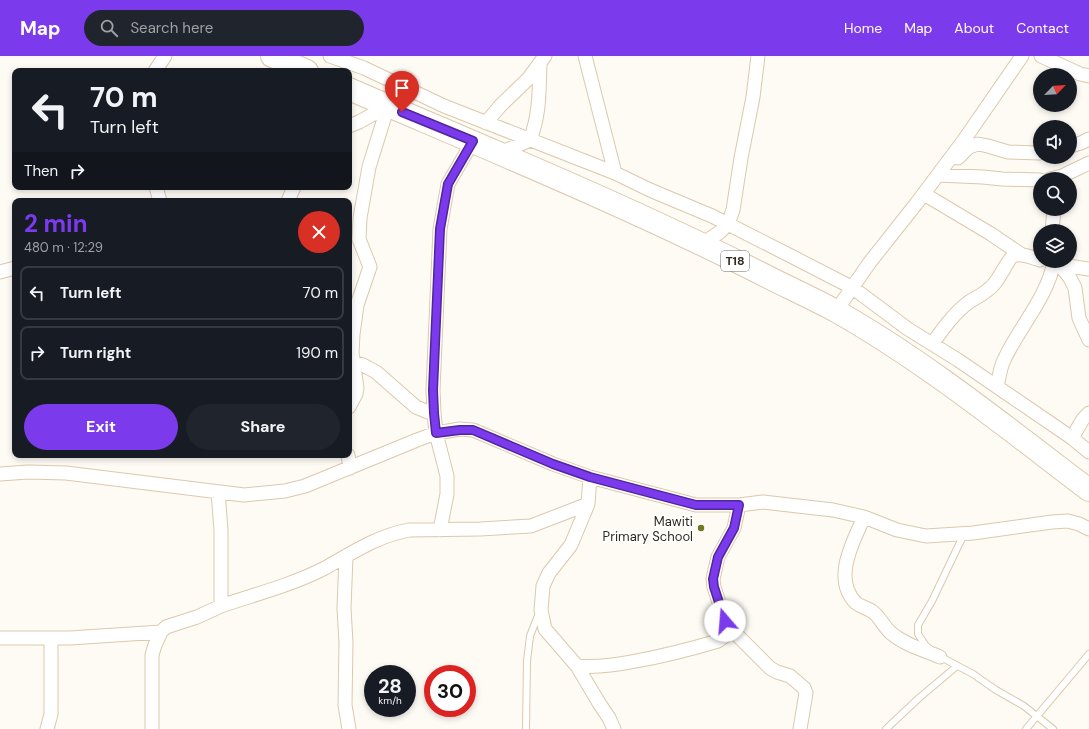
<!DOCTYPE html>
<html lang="en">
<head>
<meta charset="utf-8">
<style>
	body { margin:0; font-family:"DM Sans",sans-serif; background:#20242c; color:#f1f3f6; height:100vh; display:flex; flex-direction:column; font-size:15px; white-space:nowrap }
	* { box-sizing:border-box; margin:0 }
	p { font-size:13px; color:#9ea1a6 }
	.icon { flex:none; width:22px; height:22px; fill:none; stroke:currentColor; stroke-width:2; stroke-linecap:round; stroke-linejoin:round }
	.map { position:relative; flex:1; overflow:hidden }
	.side { position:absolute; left:12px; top:142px; width:340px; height:260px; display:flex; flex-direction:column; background:#171b24; border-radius:8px; box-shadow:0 2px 6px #0003 }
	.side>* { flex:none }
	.banner { position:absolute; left:12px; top:12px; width:340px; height:122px; border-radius:8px; box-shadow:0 2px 6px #0003; background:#171b24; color:#f1f3f6; overflow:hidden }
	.needle { width:26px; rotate:65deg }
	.tools { position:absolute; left:1033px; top:12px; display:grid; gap:8px }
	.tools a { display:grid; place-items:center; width:44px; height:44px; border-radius:50%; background:#171b24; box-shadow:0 2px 6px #0003; font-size:20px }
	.speed { position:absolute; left:364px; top:609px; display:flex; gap:8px; font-size:20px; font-weight:700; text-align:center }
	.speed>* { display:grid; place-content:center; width:52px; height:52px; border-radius:50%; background:#171b24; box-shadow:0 2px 6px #0003; line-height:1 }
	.speed small { font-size:10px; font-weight:400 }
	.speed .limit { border:6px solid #d22; background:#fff; color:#111 }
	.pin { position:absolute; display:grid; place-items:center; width:34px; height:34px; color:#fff; margin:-41px -17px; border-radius:50% 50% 50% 0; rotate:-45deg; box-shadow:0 0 4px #0007 }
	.pin .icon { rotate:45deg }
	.me { position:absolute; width:44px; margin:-22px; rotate:342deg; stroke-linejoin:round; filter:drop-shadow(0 0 3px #0008) }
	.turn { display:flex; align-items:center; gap:14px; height:84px; padding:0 12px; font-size:18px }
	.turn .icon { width:52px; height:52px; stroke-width:2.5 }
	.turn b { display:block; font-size:28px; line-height:34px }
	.then { display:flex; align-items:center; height:38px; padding:0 12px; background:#0003; gap:8px; font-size:15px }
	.round { display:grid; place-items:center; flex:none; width:42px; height:42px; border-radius:21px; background:#20242c }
	.summary { display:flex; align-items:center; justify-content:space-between; height:68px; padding:0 12px }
	h1 { font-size:24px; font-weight:700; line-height:30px; color:#7c3aed }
	.button { display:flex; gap:8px; margin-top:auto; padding:8px 12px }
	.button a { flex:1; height:46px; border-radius:24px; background:#7c3aed; color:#fff; font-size:16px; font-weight:700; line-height:46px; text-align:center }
	.button a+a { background:#20242c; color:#f1f3f6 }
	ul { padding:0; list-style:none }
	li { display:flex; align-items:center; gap:12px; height:54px; margin:0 8px 6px; padding:0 4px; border:2px solid #363941; border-radius:8px }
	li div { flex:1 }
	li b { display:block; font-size:15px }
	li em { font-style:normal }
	header { display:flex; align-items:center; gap:24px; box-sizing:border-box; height:56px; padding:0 20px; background:#7c3aed; color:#fff }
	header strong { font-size:19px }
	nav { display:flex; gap:22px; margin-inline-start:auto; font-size:14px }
	.search { width:280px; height:36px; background:#20242c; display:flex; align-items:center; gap:10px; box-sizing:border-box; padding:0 14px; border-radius:22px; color:#9ea1a6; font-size:15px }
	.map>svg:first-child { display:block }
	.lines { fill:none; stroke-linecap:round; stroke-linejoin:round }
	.lane-casing { stroke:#dbc9ac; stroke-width:8 }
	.street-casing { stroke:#dbc9ac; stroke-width:15 }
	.highway-casing { stroke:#dbc9ac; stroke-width:24 }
	.lane { stroke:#fff; stroke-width:6 }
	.street { stroke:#fff; stroke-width:13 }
	.highway { stroke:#fff; stroke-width:22 }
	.route-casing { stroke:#51269a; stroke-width:10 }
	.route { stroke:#7c3aed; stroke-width:7 }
	.poi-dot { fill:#727923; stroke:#fff; stroke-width:1.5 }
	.labels { text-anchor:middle; stroke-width:4; stroke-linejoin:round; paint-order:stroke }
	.shield { fill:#fff; stroke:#6f6a62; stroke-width:1 }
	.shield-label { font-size:12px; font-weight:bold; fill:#312a1f }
	.poi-label { font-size:13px; fill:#312a1f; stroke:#fff; text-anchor:end }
</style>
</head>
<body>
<header>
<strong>Map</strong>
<div class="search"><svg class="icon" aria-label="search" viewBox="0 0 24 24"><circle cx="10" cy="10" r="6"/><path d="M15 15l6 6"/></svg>Search here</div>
<nav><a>Home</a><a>Map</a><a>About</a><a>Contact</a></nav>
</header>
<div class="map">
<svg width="1089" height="673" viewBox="0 0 1089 673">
	<rect width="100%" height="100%" fill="#fefaf4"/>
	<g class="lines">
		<defs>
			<path id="lane" d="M 930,593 L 926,590 L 918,578 L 918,569 L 932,545 L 964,478
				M 939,600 L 973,618 L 996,634 L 1024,650 L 1053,673
				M 526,673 L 527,605 L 530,580 L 539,557
				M 886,673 L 919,642 L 957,610
				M 1026,673 L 1089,598"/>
			<path id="street" d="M 330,0 L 364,12 L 444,50 L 615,117 L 650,134 L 712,160 L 787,198 L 853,232 L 908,273 L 958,304 L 1072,382 L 1089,396
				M 585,0 L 615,117
				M 1041,0 L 1080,18 L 1089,20
				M 155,15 L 165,0
				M 486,67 L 500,50 L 528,23 L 545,0
				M 349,70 L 359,66 L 388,50
				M 1070,90 L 1081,87 L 1089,83
				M 500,97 L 530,84 C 540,58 539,35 540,8
				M 958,102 L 969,91 L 978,88 L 988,90 L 1008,96 L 1040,97
				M 938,119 L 983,121 L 1002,123 L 1040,124
				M 1050,123 L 1062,120 L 1089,107
				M 156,131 L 160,145
				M 924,138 L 991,178 L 1022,199
				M 288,145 L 294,131
				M 1052,175 L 1054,153
				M 702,188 L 720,176 L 728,168 L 733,154 L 741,102 L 753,41 L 758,0
				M 1055,208 L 1089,213
				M 1059,208 L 1070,222 L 1075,232 L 1079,262 L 1089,284
				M 0,216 L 15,212
				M 836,255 L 870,206 L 916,148 L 964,84 L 1022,0
				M 932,288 C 943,273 954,257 969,246 C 978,240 987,237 994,228 C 999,223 1009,202 1013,200 C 1021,196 1032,202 1040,204
				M 349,305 L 363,309 L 376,316 L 416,351 L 428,356 L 434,357
				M 997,331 C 999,322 1000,312 1004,304 C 1019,271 1048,241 1054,205
				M 349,351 L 356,338 L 357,332 L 352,297 L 353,278 L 357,249 L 370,211 L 359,183 L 360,162 L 369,111 L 388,50
				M 1072,382 L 1083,363 L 1089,357
				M 348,399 L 350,412
				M 0,418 L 28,416 L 66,417 L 244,439 L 285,435 L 305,430 L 417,384 L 436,377 L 460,373 L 473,374 L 553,408 L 590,421 L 696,449 L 739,449 L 763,446 L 833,454 L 864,461 L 897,474 L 926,480 L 973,477 L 1052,466 L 1068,465 L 1079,468 L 1089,473
				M 590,421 L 588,448 L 571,489 L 549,517 L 543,530 L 541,554 L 545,573 L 577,610 L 599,647 L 609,662 L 614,673
				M 739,449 L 734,472 L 718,501 L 713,523 L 714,531 L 725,565 L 730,572 L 770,612 L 777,616 L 790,620 L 804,632 L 806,637 L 800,673
				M 864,461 C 853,486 832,523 856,547 C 861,551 868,552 873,556 C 880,561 884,571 891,577 C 905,589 924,594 940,601
				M 440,474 L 447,438 L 447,420 L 436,377 L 434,357 L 433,334 L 440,173 L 448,128 L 473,85
				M 346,500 L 344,552 L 346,587 L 345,649 L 349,673
				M 221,550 C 256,538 292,529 325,512 C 352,497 377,480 409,474 L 480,473 L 531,470 L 588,448
				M 0,582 L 70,582 L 161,576
				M 577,610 C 597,612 616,609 636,605 C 664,600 691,593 718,585 L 725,580 L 730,572
				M 47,673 L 51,658 L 51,582
				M 152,673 L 152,599 L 155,589 L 161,576 L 166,571 L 197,561 L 221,550 L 221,474 L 218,436"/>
			<path id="highway" d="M 272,0 L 307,15
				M 349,33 C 486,92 623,148 756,215 C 783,229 810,241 836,255 C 926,306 1007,372 1089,434"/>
		</defs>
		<use href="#lane" class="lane-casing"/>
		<use href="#street" class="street-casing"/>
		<use href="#highway" class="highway-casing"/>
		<use href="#lane" class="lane"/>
		<use href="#street" class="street"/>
		<use href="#highway" class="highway"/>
	</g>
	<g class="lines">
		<defs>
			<path id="route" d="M 402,56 L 473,85 L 448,128 L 440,173 L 433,334 L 434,357 L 436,377 L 460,374 L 473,374 L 553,408 L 590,421 L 696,449 L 739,449 L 734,472 L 718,501 L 713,523 L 714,531 L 725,565"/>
		</defs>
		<use href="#route" class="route-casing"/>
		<use href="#route" class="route"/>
	</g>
	<circle class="poi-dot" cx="701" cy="472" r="4"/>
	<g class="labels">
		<rect class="shield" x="721" y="195" width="28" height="20" rx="3"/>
		<g class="shield-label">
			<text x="735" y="209">T18</text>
		</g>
		<g class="poi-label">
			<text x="693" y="470">Mawiti<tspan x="693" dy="15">Primary School</tspan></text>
		</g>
	</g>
</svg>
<div class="tools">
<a><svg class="needle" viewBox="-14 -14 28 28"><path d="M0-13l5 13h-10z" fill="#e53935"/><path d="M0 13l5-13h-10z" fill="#9ea1a6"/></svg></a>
<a><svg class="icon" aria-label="sound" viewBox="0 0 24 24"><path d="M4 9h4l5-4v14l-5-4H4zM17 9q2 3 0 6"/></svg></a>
<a><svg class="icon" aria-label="search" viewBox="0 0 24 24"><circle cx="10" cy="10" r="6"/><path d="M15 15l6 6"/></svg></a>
<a><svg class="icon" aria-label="layers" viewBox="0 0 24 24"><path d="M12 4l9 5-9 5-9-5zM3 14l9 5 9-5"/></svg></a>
</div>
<div class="speed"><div>28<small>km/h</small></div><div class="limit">30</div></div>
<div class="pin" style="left:402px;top:56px;background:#d93025"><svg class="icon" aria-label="arrive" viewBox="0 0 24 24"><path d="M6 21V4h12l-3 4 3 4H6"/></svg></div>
<svg class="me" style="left:725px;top:565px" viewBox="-20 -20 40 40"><circle r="19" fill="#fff"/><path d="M0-13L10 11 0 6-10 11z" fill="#7c3aed"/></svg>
<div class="banner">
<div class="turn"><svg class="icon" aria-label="left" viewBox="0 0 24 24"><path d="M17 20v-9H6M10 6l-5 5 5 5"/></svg><div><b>70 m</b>Turn left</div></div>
<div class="then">Then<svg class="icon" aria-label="right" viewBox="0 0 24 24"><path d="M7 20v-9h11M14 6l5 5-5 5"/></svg></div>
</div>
<section class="side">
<div class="summary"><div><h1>2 min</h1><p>480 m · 12:29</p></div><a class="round" style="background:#d93025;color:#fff"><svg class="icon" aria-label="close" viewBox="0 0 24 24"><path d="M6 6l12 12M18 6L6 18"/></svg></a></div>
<ul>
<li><svg class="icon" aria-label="left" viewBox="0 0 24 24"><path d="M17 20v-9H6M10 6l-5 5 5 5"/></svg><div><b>Turn left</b></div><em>70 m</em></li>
<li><svg class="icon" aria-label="right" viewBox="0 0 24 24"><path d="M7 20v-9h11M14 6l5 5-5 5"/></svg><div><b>Turn right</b></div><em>190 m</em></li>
</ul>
<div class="button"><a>Exit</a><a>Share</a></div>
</section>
</div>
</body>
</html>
